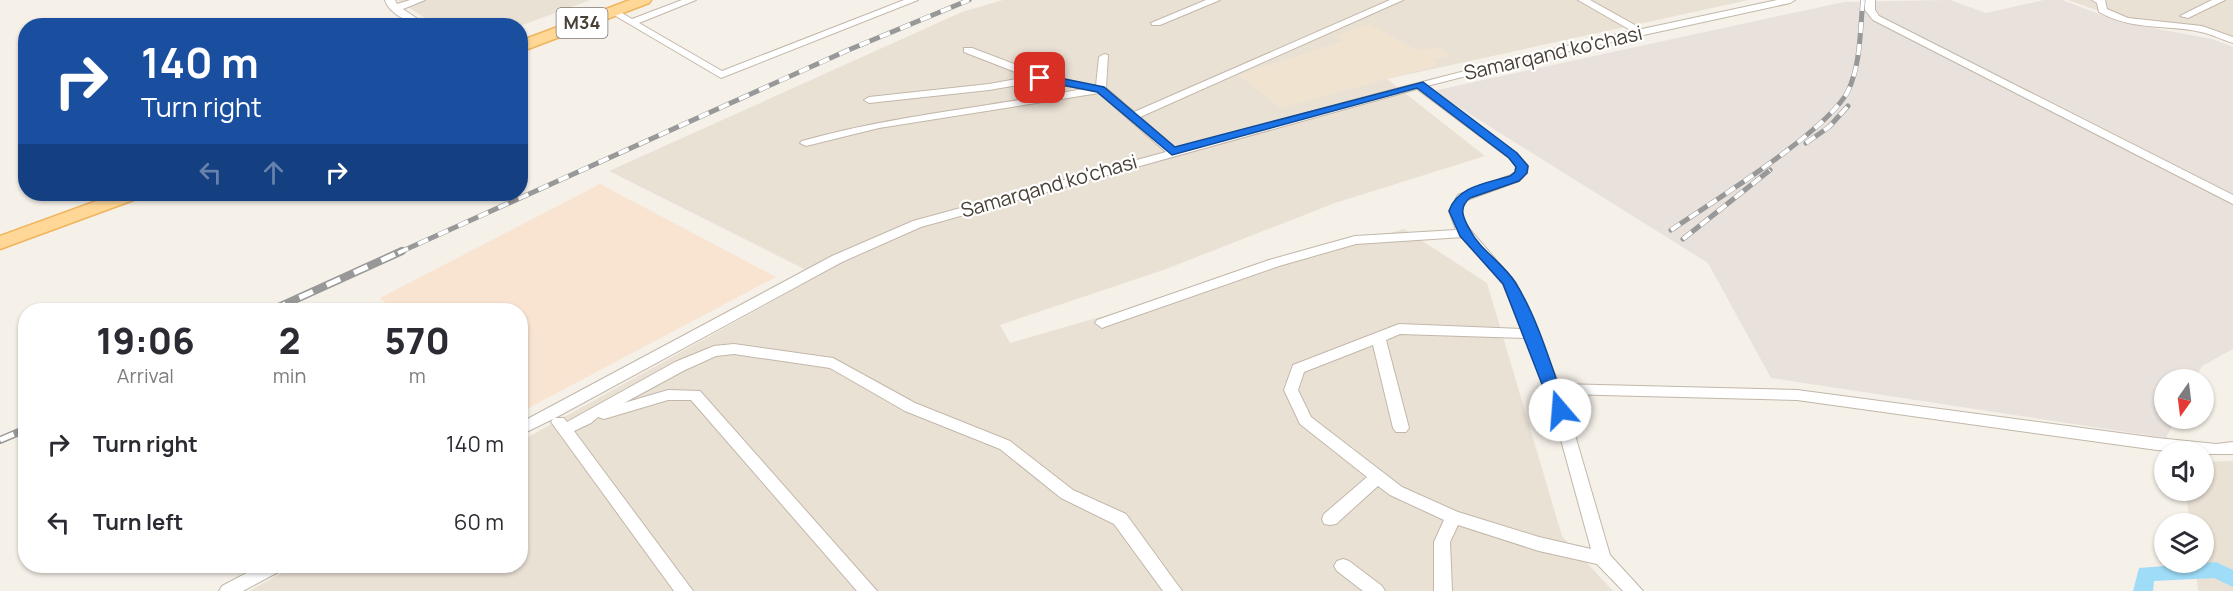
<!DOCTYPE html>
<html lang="en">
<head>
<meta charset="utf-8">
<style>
	body { margin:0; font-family:Manrope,sans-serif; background:#f2f2f3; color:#2b2b33; height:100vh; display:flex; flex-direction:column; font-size:22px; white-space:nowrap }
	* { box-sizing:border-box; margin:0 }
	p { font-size:20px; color:#7c7c81 }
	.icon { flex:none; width:33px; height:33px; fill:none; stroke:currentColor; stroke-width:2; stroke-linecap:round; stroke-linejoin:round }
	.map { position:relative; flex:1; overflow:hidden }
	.sheet { position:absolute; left:18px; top:303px; width:510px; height:270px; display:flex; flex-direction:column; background:#fff; border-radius:24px; box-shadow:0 2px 4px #0004 }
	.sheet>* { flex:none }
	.banner { position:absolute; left:18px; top:18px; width:510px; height:183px; border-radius:24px; box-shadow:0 2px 4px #0004; background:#1a4fa0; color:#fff; overflow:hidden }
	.needle { width:39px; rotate:194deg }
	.controls { position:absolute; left:2154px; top:369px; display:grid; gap:12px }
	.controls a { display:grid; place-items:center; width:60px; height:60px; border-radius:50%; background:#fff; box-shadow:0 2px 4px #0004; font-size:30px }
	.pin { position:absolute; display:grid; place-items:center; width:51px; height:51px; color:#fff; margin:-26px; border-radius:12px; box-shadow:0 3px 9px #0006 }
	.me { position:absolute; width:66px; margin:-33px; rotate:342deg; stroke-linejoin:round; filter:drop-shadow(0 0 4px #0008) }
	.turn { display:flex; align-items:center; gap:21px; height:126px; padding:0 24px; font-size:27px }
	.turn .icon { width:78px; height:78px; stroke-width:2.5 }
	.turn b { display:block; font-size:42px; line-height:51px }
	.lanes { display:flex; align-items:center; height:57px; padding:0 24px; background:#0003; justify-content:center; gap:30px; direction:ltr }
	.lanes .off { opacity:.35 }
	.eta { display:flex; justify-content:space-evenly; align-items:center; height:102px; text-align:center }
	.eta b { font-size:36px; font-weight:800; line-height:42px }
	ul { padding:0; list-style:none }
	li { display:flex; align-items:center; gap:18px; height:78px; padding:0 24px }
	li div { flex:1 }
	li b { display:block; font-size:22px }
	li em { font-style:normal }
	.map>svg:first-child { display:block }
	.residential { fill:#eae1d5 }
	.commercial { fill:#f9e4d1 }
	.industrial { fill:#e8e1dc }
	.education { fill:#f0e4d0 }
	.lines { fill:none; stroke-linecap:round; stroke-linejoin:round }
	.canal { fill:#9fdcf7; fill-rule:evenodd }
	.minor-casing { stroke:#c2b7a9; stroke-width:2 }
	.primary-casing { stroke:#efb45c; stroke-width:3 }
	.minor { fill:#fff; fill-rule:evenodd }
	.primary { fill:#ffd797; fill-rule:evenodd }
	.rail-far1-casing { stroke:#989898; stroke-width:5 }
	.rail-casing { stroke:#989898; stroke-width:8 }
	.rail-far1 { stroke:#fff; stroke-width:4; stroke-dasharray:11; stroke-linecap:butt }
	.rail { stroke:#fff; stroke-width:5; stroke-dasharray:15; stroke-linecap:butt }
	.route { fill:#1a73e8; stroke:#114b97; stroke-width:1.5 }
	.labels { text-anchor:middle; stroke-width:4.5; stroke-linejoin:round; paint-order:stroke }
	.shield { fill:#fff; stroke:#807972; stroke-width:1.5 }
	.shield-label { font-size:18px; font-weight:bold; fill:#494036 }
	.street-label { font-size:20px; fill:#494036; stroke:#fff }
</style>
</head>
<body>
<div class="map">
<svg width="2233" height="591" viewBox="0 0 2233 591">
	<rect width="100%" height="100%" fill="#f5f0e8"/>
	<path class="residential" d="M 397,0 L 590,0 L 520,26 L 436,25 Z
		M 1003,0 L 1749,0 L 1387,79 L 1485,156 L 1335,203 L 1166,269 L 1000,325 L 1010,343 L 1404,229 L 1487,283 L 1562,536 L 1613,591 L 249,591 L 295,566 L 520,566 L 521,441 L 818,276 L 609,171 L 962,12 Z
		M 2068,0 L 2233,0 L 2233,37 L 2124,20 Z
		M 2233,461 L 2233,591 L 2198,591 L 2195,563 L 2204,562 L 2204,524 L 2190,523 L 2185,491 L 2204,490 L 2204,462 Z"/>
	<path class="commercial" d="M 600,184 L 776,277 L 521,412 L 520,310 L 393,310 L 380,298 Z"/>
	<path class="industrial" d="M 1950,0 L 1986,13 L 2044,0 L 2062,0 L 2120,22 L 2212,39 L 2233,47 L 2233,349 L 2202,366 L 2195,379 L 2164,380 L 2164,418 L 2176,419 L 2166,438 L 1771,378 L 1708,263 L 1433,91 L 1844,2 Z"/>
	<path class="education" d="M 1369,24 L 1419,51 L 1440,47 L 1451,56 L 1432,60 L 1439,65 L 1280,108 L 1239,75 L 1342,41 L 1337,36 Z"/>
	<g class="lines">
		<path class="canal" d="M 2216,562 L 2233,570 L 2233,587 L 2214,578 L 2154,581 L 2153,591 L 2133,591 L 2139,568 Z"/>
		<defs>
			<path id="minor" d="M 385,0 L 395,0 L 397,4 L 410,0 L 425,0 L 403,9 L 428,26 C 415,26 388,14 385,0 Z
				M 682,0 L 696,0 L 639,23 L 722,71 L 904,0 L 918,0 L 721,78 L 609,12 L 617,10 L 632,19 Z
				M 1206,0 L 1220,0 L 1160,25 L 1152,25 L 1151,23 Z
				M 1390,0 L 1403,0 L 1140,117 L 1176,149 C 1327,107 1478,65 1632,31 L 1578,0 L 1590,0 L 1642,29 L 1777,0 L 1795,0 L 1790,3 L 1529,60 L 1427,86 L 1517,154 L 1528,166 L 1527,173 L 1519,181 L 1467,200 L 1461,211 L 1466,225 L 1516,283 L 1559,384 L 1797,390 L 2157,438 L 2216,444 L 2233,442 L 2233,454 L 2204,454 L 2204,452 L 2157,450 L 1797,400 L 1563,394 L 1610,555 L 1643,591 L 1623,591 L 1597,564 L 1539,551 L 1458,525 L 1450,542 L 1452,591 L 1434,591 L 1434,542 L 1444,520 L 1390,495 L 1378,486 L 1336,524 L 1330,525 L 1324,524 L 1322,519 L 1324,514 L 1367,477 L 1300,424 L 1284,390 L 1293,365 L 1399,324 L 1522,329 L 1503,284 L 1463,237 L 1356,244 L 1279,266 L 1107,326 L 1102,328 L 1095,323 L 1097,320 L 1269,260 L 1355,236 L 1456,230 L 1449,211 L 1458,195 L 1511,175 L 1515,172 L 1516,166 L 1509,158 L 1417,89 L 921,227 L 842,262 L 555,418 L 564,418 L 567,422 L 675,362 L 714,346 L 734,344 L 833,358 L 915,403 L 1010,441 L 1073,490 L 1126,514 L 1182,591 L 1163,591 L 1114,524 L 1061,498 L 1000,449 L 905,411 L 830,368 L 734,354 L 716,356 L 685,370 L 624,403 L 668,390 L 700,391 L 877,591 L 857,591 L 691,400 L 668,400 L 604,419 L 598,417 L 591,423 L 574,431 L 693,591 L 674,591 L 554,426 L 551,422 L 553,419 L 520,435 L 520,423 L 832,256 L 913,221 L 1166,152 L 1099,93 L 879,128 L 806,146 L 800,143 L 802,141 C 894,115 989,107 1083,89 L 1040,81 L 989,90 L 869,103 L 864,100 L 869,97 L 989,84 L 1028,77 L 964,52 L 964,48 L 972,48 L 1043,75 L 1096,86 L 1099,57 L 1104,54 L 1108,55 L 1106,88 L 1134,112 ZM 1400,334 L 1525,338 L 1547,389 L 1591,549 L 1539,537 L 1458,512 L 1402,487 L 1311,417 L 1298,390 L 1304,372 L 1373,345 L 1393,428 L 1396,432 L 1406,432 L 1409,428 L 1386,340 Z
				M 1865,0 L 1875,0 L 1875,10 L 1879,16 L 2233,195 L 2233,204 L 1873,20 L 1865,10 Z
				M 2092,0 L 2105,0 L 2107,9 L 2128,18 L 2202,26 L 2233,37 L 2233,43 C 2222,40 2212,34 2201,32 C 2166,24 2132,31 2099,12 L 2097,3 Z
				M 2212,0 L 2225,0 L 2188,18 L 2180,16 Z
				M 1343,559 L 1349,561 L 1382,586 L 1385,591 L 1363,591 L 1337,571 L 1334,566 L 1337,561 Z
				M 260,566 L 283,566 L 280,571 L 243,591 L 219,591 L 222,586 Z"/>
			<path id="primary" d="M 630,0 L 651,0 L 649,3 L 520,52 L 520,41 Z
				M 116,194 L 141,194 L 139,198 L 0,249 L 0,236 Z"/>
		</defs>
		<use href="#minor" class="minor-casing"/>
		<use href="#primary" class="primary-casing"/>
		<use href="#minor" class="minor"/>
		<use href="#primary" class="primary"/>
		<defs>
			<path id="rail-far1" d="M 1806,143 L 1829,127 L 1848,106
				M 1671,230 C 1712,202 1828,131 1848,91 C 1861,64 1860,29 1863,0
				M 1683,239 L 1770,170
				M 398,253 L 846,51 L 969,0"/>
			<path id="rail" d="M 272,310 L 402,251
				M 0,440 L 26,429"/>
		</defs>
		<use href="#rail-far1" class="rail-far1-casing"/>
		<use href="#rail" class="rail-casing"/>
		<use href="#rail-far1" class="rail-far1"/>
		<use href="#rail" class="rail"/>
	</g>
	<path class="route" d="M 1040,74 L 1104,87 L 1175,147 L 1423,82 L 1517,153 L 1528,166 L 1527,173 L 1519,181 L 1470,198 C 1458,207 1463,218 1470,230 C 1480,250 1503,263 1515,282 C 1538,318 1552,369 1567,410 L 1565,414 L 1554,414 L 1552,410 L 1503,284 L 1460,236 L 1449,211 C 1457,186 1488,183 1510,176 L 1515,172 L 1516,167 L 1509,158 L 1417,88 L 1172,155 L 1097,92 L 1036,80 L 1036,75 Z"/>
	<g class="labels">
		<rect class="shield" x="556.5" y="8" width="51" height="30" rx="4.5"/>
		<g class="shield-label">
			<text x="582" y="29">M34</text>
		</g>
		<g class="street-label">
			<text transform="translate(1553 53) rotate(-13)" y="7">Samarqand ko'chasi</text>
			<text transform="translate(1049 186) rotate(-16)" y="7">Samarqand ko'chasi</text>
		</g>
	</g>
</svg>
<div class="controls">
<a><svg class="needle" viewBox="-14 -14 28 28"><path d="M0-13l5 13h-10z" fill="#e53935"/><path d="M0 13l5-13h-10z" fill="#7c7c81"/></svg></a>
<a><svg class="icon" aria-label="sound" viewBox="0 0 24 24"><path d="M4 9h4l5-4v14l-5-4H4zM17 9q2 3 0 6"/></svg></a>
<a><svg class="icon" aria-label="layers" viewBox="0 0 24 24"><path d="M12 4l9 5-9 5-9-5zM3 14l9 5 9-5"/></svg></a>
</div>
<div class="pin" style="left:1040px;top:78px;background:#d93025"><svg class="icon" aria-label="arrive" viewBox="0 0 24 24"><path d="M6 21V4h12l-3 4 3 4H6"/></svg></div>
<svg class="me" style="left:1560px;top:410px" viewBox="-20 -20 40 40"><circle r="19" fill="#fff"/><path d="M0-13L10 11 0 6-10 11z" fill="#1a73e8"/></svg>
<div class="banner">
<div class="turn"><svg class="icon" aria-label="right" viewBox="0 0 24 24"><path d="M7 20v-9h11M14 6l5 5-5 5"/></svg><div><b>140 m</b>Turn right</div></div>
<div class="lanes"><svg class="icon off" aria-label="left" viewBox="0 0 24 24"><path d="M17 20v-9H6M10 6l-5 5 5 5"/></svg><svg class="icon off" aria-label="ahead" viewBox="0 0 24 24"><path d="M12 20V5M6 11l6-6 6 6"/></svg><svg class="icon" aria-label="right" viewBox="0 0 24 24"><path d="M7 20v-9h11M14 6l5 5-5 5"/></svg></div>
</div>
<section class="sheet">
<div class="eta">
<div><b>19:06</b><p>Arrival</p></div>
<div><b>2</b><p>min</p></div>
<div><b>570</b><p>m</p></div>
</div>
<ul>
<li><svg class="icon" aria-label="right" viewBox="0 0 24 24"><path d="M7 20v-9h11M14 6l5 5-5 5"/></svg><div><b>Turn right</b></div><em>140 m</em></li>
<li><svg class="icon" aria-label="left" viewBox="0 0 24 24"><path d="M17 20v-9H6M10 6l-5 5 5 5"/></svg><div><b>Turn left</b></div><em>60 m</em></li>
</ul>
</section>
</div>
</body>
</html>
